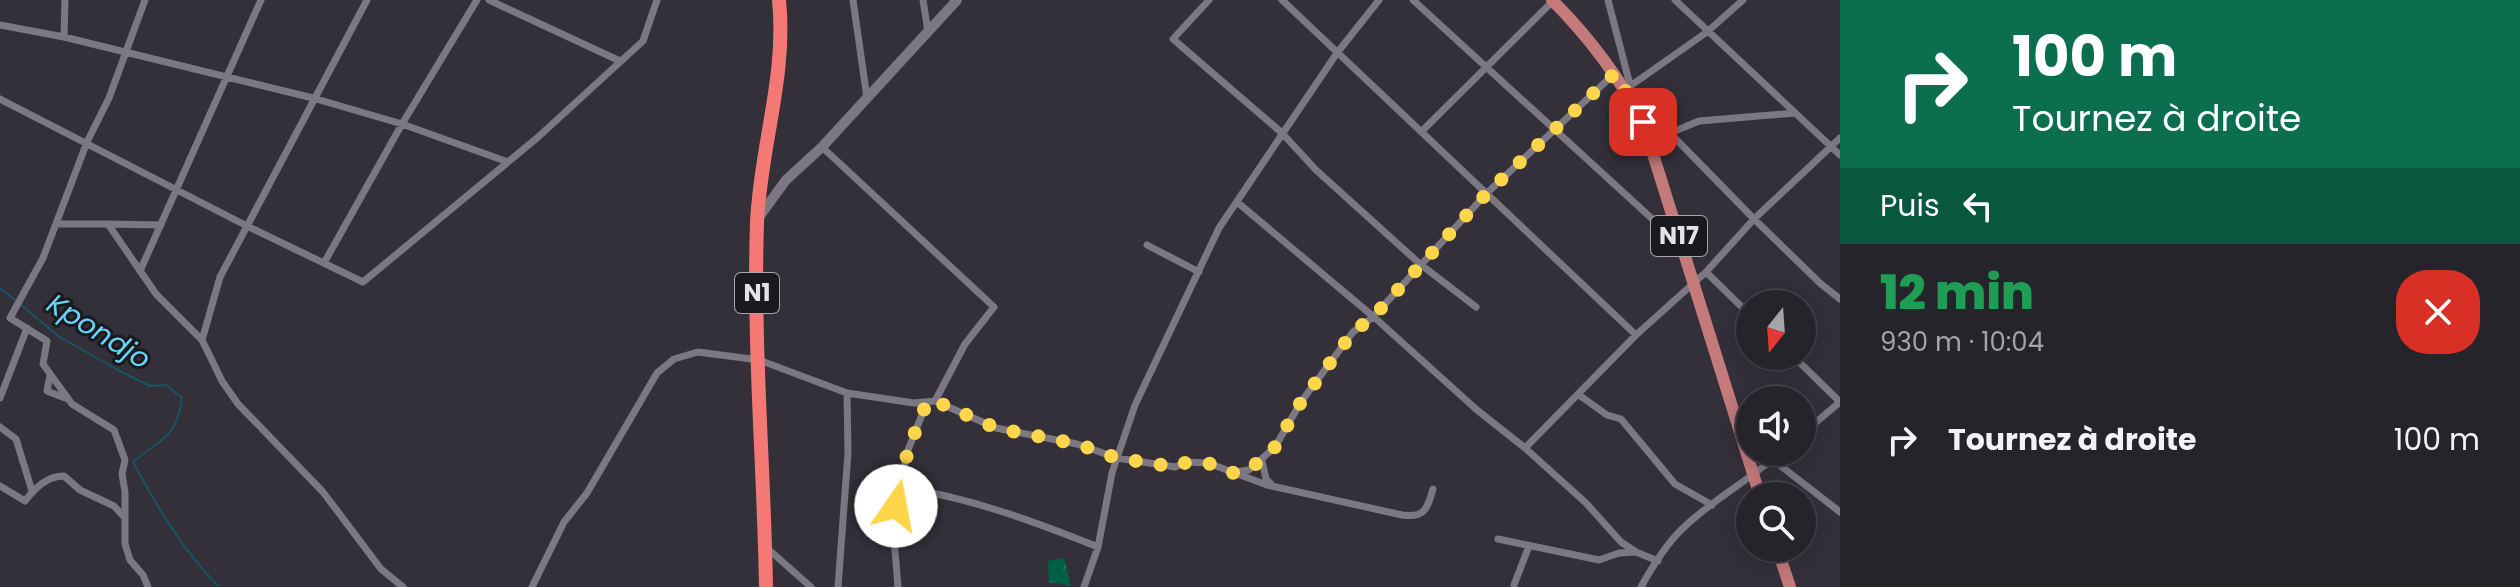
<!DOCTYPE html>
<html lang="fr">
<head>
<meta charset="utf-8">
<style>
	body { margin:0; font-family:Poppins,sans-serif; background:#2e2c33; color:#f1f3f6; height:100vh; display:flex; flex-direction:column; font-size:30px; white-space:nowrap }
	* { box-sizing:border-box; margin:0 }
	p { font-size:26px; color:#a4a4a9 }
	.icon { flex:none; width:44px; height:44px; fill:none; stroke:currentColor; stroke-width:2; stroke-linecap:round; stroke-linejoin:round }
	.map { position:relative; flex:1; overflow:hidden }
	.drawer { display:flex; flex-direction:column; background:#26242b; width:680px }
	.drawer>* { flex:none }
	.guide { background:#0b6e4f; color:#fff; overflow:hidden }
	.needle { width:52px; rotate:197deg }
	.tools { position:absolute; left:1736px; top:290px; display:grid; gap:16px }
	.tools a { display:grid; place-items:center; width:80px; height:80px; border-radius:50%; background:#26242b; box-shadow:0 4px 20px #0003,0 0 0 2px #424147; font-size:40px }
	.pin { position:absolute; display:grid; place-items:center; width:68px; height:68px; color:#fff; margin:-34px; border-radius:16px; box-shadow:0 4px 12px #0006 }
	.me { position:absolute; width:88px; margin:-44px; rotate:12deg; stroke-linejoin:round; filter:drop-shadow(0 0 6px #0008) }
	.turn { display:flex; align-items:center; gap:28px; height:168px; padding:0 40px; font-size:36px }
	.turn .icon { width:104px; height:104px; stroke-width:2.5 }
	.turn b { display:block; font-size:56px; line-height:68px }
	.then { display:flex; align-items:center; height:76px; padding:0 40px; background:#0003; gap:16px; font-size:30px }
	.round { display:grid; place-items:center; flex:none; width:84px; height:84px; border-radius:32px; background:#2e2c33 }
	.overview { display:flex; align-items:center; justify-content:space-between; height:136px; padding:0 40px }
	h1 { font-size:48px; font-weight:800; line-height:60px; color:#1e9e55 }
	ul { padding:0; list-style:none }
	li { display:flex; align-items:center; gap:24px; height:120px; padding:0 40px }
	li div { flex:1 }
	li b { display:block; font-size:30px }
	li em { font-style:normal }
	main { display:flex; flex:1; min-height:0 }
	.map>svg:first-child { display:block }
	.park { fill:url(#park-crowns) }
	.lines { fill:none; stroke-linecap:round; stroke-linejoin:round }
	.stream { stroke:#165466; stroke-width:2 }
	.street { stroke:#7b7883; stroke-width:7 }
	.secondary { stroke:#7b7883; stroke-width:10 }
	.primary { stroke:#c4797b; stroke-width:12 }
	.highway { stroke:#f47975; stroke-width:14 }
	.route { stroke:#ffd54a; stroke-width:14; stroke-dasharray:0 25.2 }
	.labels { text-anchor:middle; stroke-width:6; stroke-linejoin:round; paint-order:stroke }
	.shield { fill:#1a191d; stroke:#a7a6ab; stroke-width:2 }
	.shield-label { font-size:24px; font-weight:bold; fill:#e4e2e8 }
	.water-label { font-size:28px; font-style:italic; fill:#65d6fa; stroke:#1a191d }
</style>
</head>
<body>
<main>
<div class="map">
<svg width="1840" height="587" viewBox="0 0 1840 587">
	<defs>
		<pattern id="park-crowns" width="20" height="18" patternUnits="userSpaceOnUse" patternTransform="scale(2)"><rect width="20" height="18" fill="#006043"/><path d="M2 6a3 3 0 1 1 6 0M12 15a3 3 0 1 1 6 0" fill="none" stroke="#25765e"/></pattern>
	</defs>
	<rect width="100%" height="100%" fill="#333039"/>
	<path class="park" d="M 1064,558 L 1071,586 L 1049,582 L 1048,561 Z"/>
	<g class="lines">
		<path class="stream" d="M 0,288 L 15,300
			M 20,304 L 58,336 L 118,370 L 150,386 L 166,385 L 182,398 C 176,440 161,438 133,462 C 160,511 180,547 219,587"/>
		<path class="street" d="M 145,0 L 109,98 L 87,142 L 43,258 L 10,318 L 47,341 L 43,364 L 72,404 L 114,430 L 125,460 L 122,474 L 125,492 L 125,544 L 130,560 L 143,575 L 148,587
			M 489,0 L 620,61
			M 853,0 L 867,98
			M 923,0 L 928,32
			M 1209,0 L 1173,39 L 1282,133 L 1316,170 L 1420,264 L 1476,307
			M 1282,0 L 1636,335
			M 1413,0 L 1660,226 L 1678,232
			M 1608,0 L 1630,85
			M 1675,0 L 1840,155
			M 0,25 L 64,37 L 313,98 L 402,124 L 508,162
			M 64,37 L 65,0
			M 1626,89 L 1707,32 L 1743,0
			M 0,99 L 247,226 L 363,282 L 537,138 L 643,41 L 657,0
			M 1643,122 L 1670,133 L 1754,219 L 1821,284 L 1840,299
			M 1422,131 L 1553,1
			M 1670,133 L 1699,121 L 1795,113
			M 822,147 L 994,307 L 965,344 L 935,401
			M 1237,202 L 1375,318 L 1477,410 L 1525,448 L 1586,503 L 1621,542 L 1636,552 L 1658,561
			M 56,224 L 108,224 L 156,294 L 202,340 L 222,381 L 238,404 L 323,492 L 381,569 L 403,587
			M 108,224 L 161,225
			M 1147,245 L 1199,272
			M 324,263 L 402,124 L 477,0
			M 140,271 L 261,0
			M 1706,272 L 1750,315
			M 202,340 L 220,277 L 367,0
			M 1793,356 L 1840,402
			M 50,376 L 47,391 L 65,398
			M 1579,395 L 1607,415 L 1621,419 L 1675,484 L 1712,505
			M 0,398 L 27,328
			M 927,402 L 908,450 L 899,487 C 968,497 1033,521 1098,547
			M 0,427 L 16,439 L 32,491
			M 1802,434 L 1840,402
			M 1525,448 L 1636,335 L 1706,272 L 1754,219 L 1840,138
			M 1773,460 L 1840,512
			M 1262,461 L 1266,479 L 1271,484
			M 1235,472 L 1249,470 L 1275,447 L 1301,402 L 1353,332 L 1373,317 L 1487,193 L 1615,73
			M 0,486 L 25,501 C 35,488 47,476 64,476 L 80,490 L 114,506 L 124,517
			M 1498,539 L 1599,560 L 1619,553 L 1636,552
			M 768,549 L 811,587
			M 1514,585 L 1529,546
			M 532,587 L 564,522 L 587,493 L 657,373 L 674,359 L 698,352 L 759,360 L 847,393 L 914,403 L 935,401 L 996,428 L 1077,444 L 1117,458 L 1175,467 L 1187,462 L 1208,463 L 1267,485 L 1402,515 C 1425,518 1427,509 1433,489
			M 838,587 L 848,453 L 847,393
			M 898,587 L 893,526 L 899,487
			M 1084,587 L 1098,547 L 1112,473 L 1135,405 L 1219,228 L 1337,53 L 1379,0
			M 1641,587 C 1652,567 1665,546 1681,530 C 1710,501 1750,480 1781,452"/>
		<path class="secondary" d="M 759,217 L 786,180 L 822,147 L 957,0"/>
		<path class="primary" d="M 1552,0 C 1589,37 1618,75 1643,122 L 1760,496
			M 1777,548 L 1790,587"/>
		<path class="highway" d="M 766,587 C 764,466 753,344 757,223 C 760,148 787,76 779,0"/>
	</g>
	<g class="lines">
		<path class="route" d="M 896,506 L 908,450 L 927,402 L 935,401 L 996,428 L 1077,444 L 1117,458 L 1175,467 L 1187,462 L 1208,463 L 1232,473 L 1249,470 L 1275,447 L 1301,402 L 1353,332 L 1373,317 L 1487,193 L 1615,73 L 1643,122"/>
	</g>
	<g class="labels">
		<g class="shield">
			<rect x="1651" y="216" width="56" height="40" rx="6"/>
			<rect x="735" y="273" width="44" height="40" rx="6"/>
		</g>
		<g class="shield-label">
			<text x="1679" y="244">N17</text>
			<text x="757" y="301">N1</text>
		</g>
		<g class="water-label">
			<text transform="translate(99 331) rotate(32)" y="10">Kpondjo</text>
		</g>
	</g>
</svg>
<div class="tools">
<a><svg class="needle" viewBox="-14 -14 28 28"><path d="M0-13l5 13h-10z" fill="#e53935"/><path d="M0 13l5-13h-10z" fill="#a4a4a9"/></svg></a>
<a><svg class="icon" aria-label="sound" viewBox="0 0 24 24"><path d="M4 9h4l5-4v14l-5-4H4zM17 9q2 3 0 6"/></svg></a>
<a><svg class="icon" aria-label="search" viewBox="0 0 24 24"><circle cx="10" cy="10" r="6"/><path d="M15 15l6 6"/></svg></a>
</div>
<div class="pin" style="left:1643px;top:122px;background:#d93025"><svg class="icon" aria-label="arrive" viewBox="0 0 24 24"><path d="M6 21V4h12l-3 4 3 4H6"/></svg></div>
<svg class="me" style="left:896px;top:506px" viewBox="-20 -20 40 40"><circle r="19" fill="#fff"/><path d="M0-13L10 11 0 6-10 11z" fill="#ffd54a"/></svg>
</div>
<section class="drawer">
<div class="guide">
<div class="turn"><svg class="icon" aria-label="right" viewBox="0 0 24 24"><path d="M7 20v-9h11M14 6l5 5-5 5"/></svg><div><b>100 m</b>Tournez à droite</div></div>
<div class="then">Puis<svg class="icon" aria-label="left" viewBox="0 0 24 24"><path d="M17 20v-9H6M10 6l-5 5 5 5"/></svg></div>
</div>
<div class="overview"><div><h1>12 min</h1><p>930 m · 10:04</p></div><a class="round" style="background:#d93025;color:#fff"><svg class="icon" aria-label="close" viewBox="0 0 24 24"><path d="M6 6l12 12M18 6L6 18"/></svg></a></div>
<ul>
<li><svg class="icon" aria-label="right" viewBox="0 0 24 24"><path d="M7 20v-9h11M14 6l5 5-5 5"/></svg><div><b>Tournez à droite</b></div><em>100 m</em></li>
</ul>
</section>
</main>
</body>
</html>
